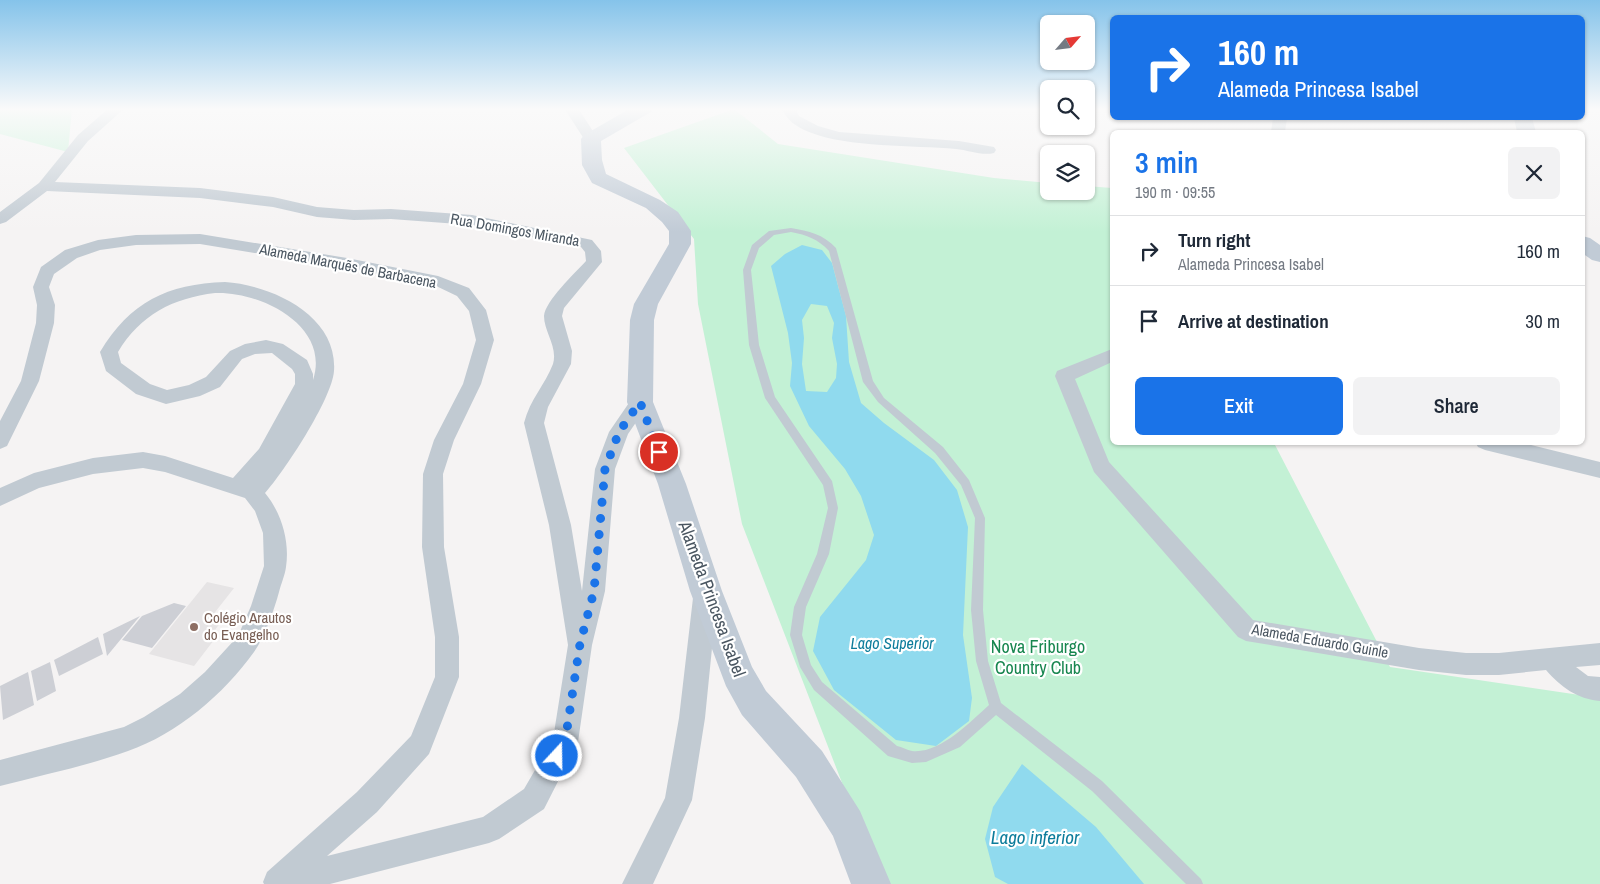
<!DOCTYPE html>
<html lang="en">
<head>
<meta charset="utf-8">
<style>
	body { margin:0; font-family:"Archivo Narrow",sans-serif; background:#f2f2f3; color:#1f2937; height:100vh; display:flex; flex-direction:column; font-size:19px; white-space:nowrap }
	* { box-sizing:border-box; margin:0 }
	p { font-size:16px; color:#747a83 }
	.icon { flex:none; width:28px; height:28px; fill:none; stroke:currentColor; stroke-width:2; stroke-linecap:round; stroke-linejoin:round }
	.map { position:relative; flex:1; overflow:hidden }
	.panel { position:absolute; left:1110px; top:130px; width:475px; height:315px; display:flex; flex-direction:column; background:#fff; border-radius:8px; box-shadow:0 1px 4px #0004 }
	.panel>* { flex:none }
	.banner { position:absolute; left:1110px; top:15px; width:475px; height:105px; border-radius:8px; box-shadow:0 1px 4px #0004; background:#1a73e8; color:#fff; overflow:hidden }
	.needle { width:32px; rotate:62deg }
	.buttons { position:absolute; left:1040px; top:15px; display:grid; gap:10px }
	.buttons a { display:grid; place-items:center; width:55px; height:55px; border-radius:8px; background:#fff; box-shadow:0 1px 4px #0004; font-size:25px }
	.pin { position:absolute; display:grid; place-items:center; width:42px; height:42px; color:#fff; margin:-21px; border:2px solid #fff; border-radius:50%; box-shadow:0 1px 5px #0007 }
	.me { position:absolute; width:55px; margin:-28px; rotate:21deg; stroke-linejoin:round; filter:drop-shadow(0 0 4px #0008) }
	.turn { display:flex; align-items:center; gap:18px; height:105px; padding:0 25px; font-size:22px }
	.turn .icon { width:65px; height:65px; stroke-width:2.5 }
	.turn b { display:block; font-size:35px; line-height:42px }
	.round { display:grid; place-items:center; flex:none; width:52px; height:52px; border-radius:8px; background:#f2f2f3 }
	.summary { display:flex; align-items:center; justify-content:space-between; height:85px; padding:0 25px }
	h1 { font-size:30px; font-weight:600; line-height:38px; color:#1a73e8 }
	.button { display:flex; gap:10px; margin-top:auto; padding:10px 25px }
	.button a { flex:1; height:58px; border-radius:8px; background:#1a73e8; color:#fff; font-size:20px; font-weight:600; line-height:58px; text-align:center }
	.button a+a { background:#f2f2f3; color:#1f2937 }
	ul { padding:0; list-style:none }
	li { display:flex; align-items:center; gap:15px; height:70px; padding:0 25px; border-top:1px solid #e0e1e3 }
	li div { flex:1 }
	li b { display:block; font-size:19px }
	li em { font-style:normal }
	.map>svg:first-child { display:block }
	.education { fill:#e6e4e5 }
	.green { fill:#c3f1d5 }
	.water { fill:#90daee; fill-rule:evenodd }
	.building { fill:#cdcfd5 }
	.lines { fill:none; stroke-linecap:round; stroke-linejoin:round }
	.lane { fill:#c1cad2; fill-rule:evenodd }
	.street { fill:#c1cad2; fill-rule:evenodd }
	.secondary { fill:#c1cbd6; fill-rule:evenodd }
	.route { stroke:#1a73e8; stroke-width:9; stroke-dasharray:0 16.2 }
	.education-dot { fill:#8d6e63; stroke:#fff; stroke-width:2 }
	.labels { text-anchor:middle; stroke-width:4.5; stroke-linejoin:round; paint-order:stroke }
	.street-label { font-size:15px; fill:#4a5661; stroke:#fff }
	.education-label { font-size:15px; fill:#785e54; stroke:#fff; text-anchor:start }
	.water-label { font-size:16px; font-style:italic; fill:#0c7c9b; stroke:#fff }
	.near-street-label { font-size:18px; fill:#4a5661; stroke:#fff }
	.near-park-label { font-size:18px; fill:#17864f; stroke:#fff }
	.near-water-label { font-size:19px; font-style:italic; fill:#0c7c9b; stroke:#fff }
</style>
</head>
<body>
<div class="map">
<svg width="1600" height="884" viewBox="0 0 1600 884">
	<rect width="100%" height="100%" fill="#f5f3f3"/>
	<path class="education" d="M 207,582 L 234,588 L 212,616 L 223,619 L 212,634 L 217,636 L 194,666 L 149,654 Z"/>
	<path class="green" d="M 0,108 L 72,108 L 68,152 L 0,134 Z
		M 734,109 L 778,144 L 994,178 L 1049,183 L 1049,191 L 1086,191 L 1086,186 L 1112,188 L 1112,442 L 1274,443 L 1390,667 L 1600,698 L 1600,884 L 877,884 L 868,850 L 742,524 L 698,304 L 694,239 L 624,148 Z"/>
	<path class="water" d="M 802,245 L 822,250 L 832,263 L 846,316 L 849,362 L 861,403 L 884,423 L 934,460 L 957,490 L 968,527 L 963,635 L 972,698 L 969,721 L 936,746 L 896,740 L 834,690 L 813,651 L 820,617 L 866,560 L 874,535 L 861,496 L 845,469 L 809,426 L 790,386 L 792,363 L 788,333 L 771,266 L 785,254 ZM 811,304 L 827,306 L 834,323 L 832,338 L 837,364 L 836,378 L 827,392 L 806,391 L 802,364 L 804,338 L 802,320 Z
		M 1022,764 L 1096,827 L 1144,884 L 1008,884 L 995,877 L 985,839 L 993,807 Z"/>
	<path class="building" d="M 174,603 L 186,606 L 152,648 L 122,640 L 142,616 Z
		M 140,616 L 107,656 L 103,634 Z
		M 98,637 L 103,654 L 59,676 L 54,660 Z
		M 50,662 L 56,691 L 37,701 L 31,671 Z
		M 28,672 L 34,705 L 3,720 L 0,686 Z"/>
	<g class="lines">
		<path class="lane" d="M 791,228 C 809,231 823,234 836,248 L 873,381 L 884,398 L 943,447 L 969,480 L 985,518 L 983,610 L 988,661 L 1001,703 L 1102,781 L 1201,879 L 1203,884 L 1186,884 L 1092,791 L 996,715 L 960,747 L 926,762 L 912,763 L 888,756 L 814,690 L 800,667 L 790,635 L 794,607 L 817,554 L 828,508 L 823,485 L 765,398 L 749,345 L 743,270 L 752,245 L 769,231 ZM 791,232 C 807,235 818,239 829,251 L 863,382 L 878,402 L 935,453 L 961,485 L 975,518 L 971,610 L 976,661 L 989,705 C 970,722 940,754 912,751 C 907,750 902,747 897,746 L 822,682 L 811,665 L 802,635 L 806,607 L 829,554 L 838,508 L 832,481 L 775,397 L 759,345 L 751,270 L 759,248 L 774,235 Z"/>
		<path class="street" d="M 109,108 L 125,108 L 88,141 L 55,182 L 200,188 L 273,197 L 317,207 L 354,210 L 391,209 L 472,215 L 592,240 L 601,251 L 602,262 L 564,308 L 562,316 L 572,351 L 571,364 L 548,407 L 544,423 L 571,525 L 582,591 L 595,469 L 609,432 L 633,397 L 640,395 L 647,397 L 650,402 L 628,434 L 615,469 L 605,591 L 592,645 L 578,742 L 544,809 L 499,839 L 489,843 L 330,884 L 264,884 L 263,882 L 267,872 L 357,792 L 411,736 L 435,677 L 435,637 L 422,547 L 423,474 L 434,440 L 463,384 L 476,340 L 469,311 L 457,296 L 434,285 L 347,268 L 200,244 L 136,245 L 100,250 L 77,258 L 54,274 L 49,287 L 55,305 L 54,323 L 39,381 L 7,446 L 0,449 L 0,421 L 21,381 L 36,323 L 37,305 L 33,287 L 41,267 L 65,250 L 98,240 L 136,235 L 200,234 L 347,258 L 438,276 L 469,288 L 486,310 L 494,340 L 481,384 L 454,440 L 443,474 L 444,547 L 459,637 L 459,677 L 429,754 L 377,812 L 327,856 L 483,817 L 524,789 L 553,739 L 568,645 L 549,525 L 524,423 C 530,399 545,385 553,364 C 558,347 544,332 544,316 C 545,301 575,273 586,261 L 585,252 L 581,247 L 472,225 L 391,219 L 354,220 L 317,217 L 273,207 L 200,198 L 47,191 L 6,222 L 0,224 L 0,212 L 39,183 L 78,135 Z
			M 564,108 L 578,108 L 598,139 L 596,142 L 586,142 Z
			M 781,108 L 795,108 L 799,116 L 818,126 L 839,132 L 959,141 L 994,147 L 996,150 L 994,153 C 982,156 968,150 956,149 C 913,145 849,148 809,132 C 796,127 787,120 781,108 Z
			M 1273,118 L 1287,118 L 1285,132 L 1271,132 Z
			M 225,282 C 271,285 338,315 334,371 C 332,399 284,472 265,493 C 281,512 290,541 286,567 C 285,575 281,584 279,592 C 274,610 265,637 254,652 C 224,694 177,734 128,751 C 87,766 42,775 0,786 L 0,760 L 124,727 L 144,717 L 180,694 L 205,672 L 238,636 L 251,606 L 264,566 L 263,533 L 255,511 L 245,498 L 165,472 L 143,468 L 93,474 L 39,488 L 0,506 L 0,488 L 34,473 L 93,458 L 143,452 L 165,456 L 233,478 L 259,449 L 285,402 L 295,384 L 295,374 L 292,369 L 272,353 L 255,354 L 242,359 L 220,387 L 200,396 L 166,404 L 136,394 L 106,371 L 100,352 C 130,302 167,284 225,282 ZM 215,293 C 259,291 331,325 313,380 L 313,374 L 307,360 L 283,344 L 266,340 L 245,344 L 230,351 L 206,377 L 189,385 L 167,390 L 150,384 L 121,363 L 118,352 C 140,315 173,298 215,293 Z
			M 1112,349 L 1112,362 L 1075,379 L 1109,462 L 1253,620 L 1419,648 L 1466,653 L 1499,653 L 1600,643 L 1600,665 L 1576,667 L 1588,676 L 1600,677 L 1600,701 C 1577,699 1561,687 1546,670 L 1499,675 L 1466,675 L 1419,670 L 1246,641 L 1238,637 L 1094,472 L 1055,376 L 1057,371 Z
			M 1475,442 L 1519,442 L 1600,462 L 1600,478 L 1485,450 L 1478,447 Z
			M 705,588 L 713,591 L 717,598 L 705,718 L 692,800 L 653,884 L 622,884 L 665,798 L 679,718 L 693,598 L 697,591 Z"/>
		<path class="secondary" d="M 631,108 L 653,108 L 651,112 L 601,141 L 602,160 L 606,174 L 660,200 L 678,212 L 691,231 L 691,244 L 658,304 L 654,320 L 653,402 L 686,484 L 722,591 L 752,667 L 766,691 L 822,751 L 860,811 L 891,884 L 851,884 L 833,836 L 796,777 L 742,715 L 726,686 L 690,591 L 658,484 L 627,402 L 630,320 L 634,304 L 669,244 L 669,231 L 662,222 L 646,208 L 592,183 L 582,165 L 581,139 L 584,135 Z
			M 1514,118 L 1532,118 L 1536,132 L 1517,132 Z
			M 1582,236 L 1590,238 L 1600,245 L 1600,262 L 1592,260 L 1582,253 Z"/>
	</g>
	<linearGradient id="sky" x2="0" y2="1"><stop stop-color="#85c3ea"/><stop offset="0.47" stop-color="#fafafa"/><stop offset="1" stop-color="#fafafa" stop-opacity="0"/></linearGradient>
	<rect width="1600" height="232" fill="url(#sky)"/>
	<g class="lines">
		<path class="route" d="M 557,756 L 565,742 L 580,644 L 594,591 L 605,469 L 619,432 L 640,402 L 659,452"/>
	</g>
	<circle class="education-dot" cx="194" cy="627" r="5"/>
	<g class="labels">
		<g class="street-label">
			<text transform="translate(515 230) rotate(10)" y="5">Rua Domingos Miranda</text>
			<text transform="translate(348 266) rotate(11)" y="5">Alameda Marquẽs de Barbacena</text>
			<text transform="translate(1320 641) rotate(10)" y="5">Alameda Eduardo Guinle</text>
		</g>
		<g class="education-label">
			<text x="204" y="623">Colégio Arautos<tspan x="204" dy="17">do Evangelho</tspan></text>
		</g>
		<g class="water-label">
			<text x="892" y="649">Lago Superior</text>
		</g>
		<g class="near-street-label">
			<text transform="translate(712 599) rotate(70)" y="6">Alameda Princesa Isabel</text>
		</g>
		<g class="near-park-label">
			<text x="1038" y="653">Nova Friburgo<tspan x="1038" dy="21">Country Club</tspan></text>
		</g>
		<g class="near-water-label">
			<text x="1035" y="844">Lago inferior</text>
		</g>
	</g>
</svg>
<div class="buttons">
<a><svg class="needle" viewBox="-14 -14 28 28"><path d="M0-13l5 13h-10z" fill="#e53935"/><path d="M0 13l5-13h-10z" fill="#747a83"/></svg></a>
<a><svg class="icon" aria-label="search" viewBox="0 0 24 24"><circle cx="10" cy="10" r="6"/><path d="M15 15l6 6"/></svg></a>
<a><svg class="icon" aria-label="layers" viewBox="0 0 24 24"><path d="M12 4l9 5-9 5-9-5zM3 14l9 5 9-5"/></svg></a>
</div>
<div class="pin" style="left:659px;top:452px;background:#d93025"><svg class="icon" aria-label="arrive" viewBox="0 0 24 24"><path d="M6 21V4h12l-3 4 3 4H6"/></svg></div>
<svg class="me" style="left:557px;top:756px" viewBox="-20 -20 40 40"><circle r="17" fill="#1a73e8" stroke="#fff" stroke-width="3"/><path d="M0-11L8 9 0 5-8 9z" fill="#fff"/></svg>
<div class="banner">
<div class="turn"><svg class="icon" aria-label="right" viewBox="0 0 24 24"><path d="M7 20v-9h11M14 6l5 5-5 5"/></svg><div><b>160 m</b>Alameda Princesa Isabel</div></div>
</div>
<section class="panel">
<div class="summary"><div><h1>3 min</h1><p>190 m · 09:55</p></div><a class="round"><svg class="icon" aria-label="close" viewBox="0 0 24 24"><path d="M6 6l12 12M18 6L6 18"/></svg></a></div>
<ul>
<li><svg class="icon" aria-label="right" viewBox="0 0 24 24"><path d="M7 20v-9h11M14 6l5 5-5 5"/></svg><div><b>Turn right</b><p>Alameda Princesa Isabel</p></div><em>160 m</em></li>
<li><svg class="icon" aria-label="arrive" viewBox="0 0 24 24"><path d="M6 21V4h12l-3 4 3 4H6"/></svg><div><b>Arrive at destination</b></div><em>30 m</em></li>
</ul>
<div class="button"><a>Exit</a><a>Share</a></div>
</section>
</div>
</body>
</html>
